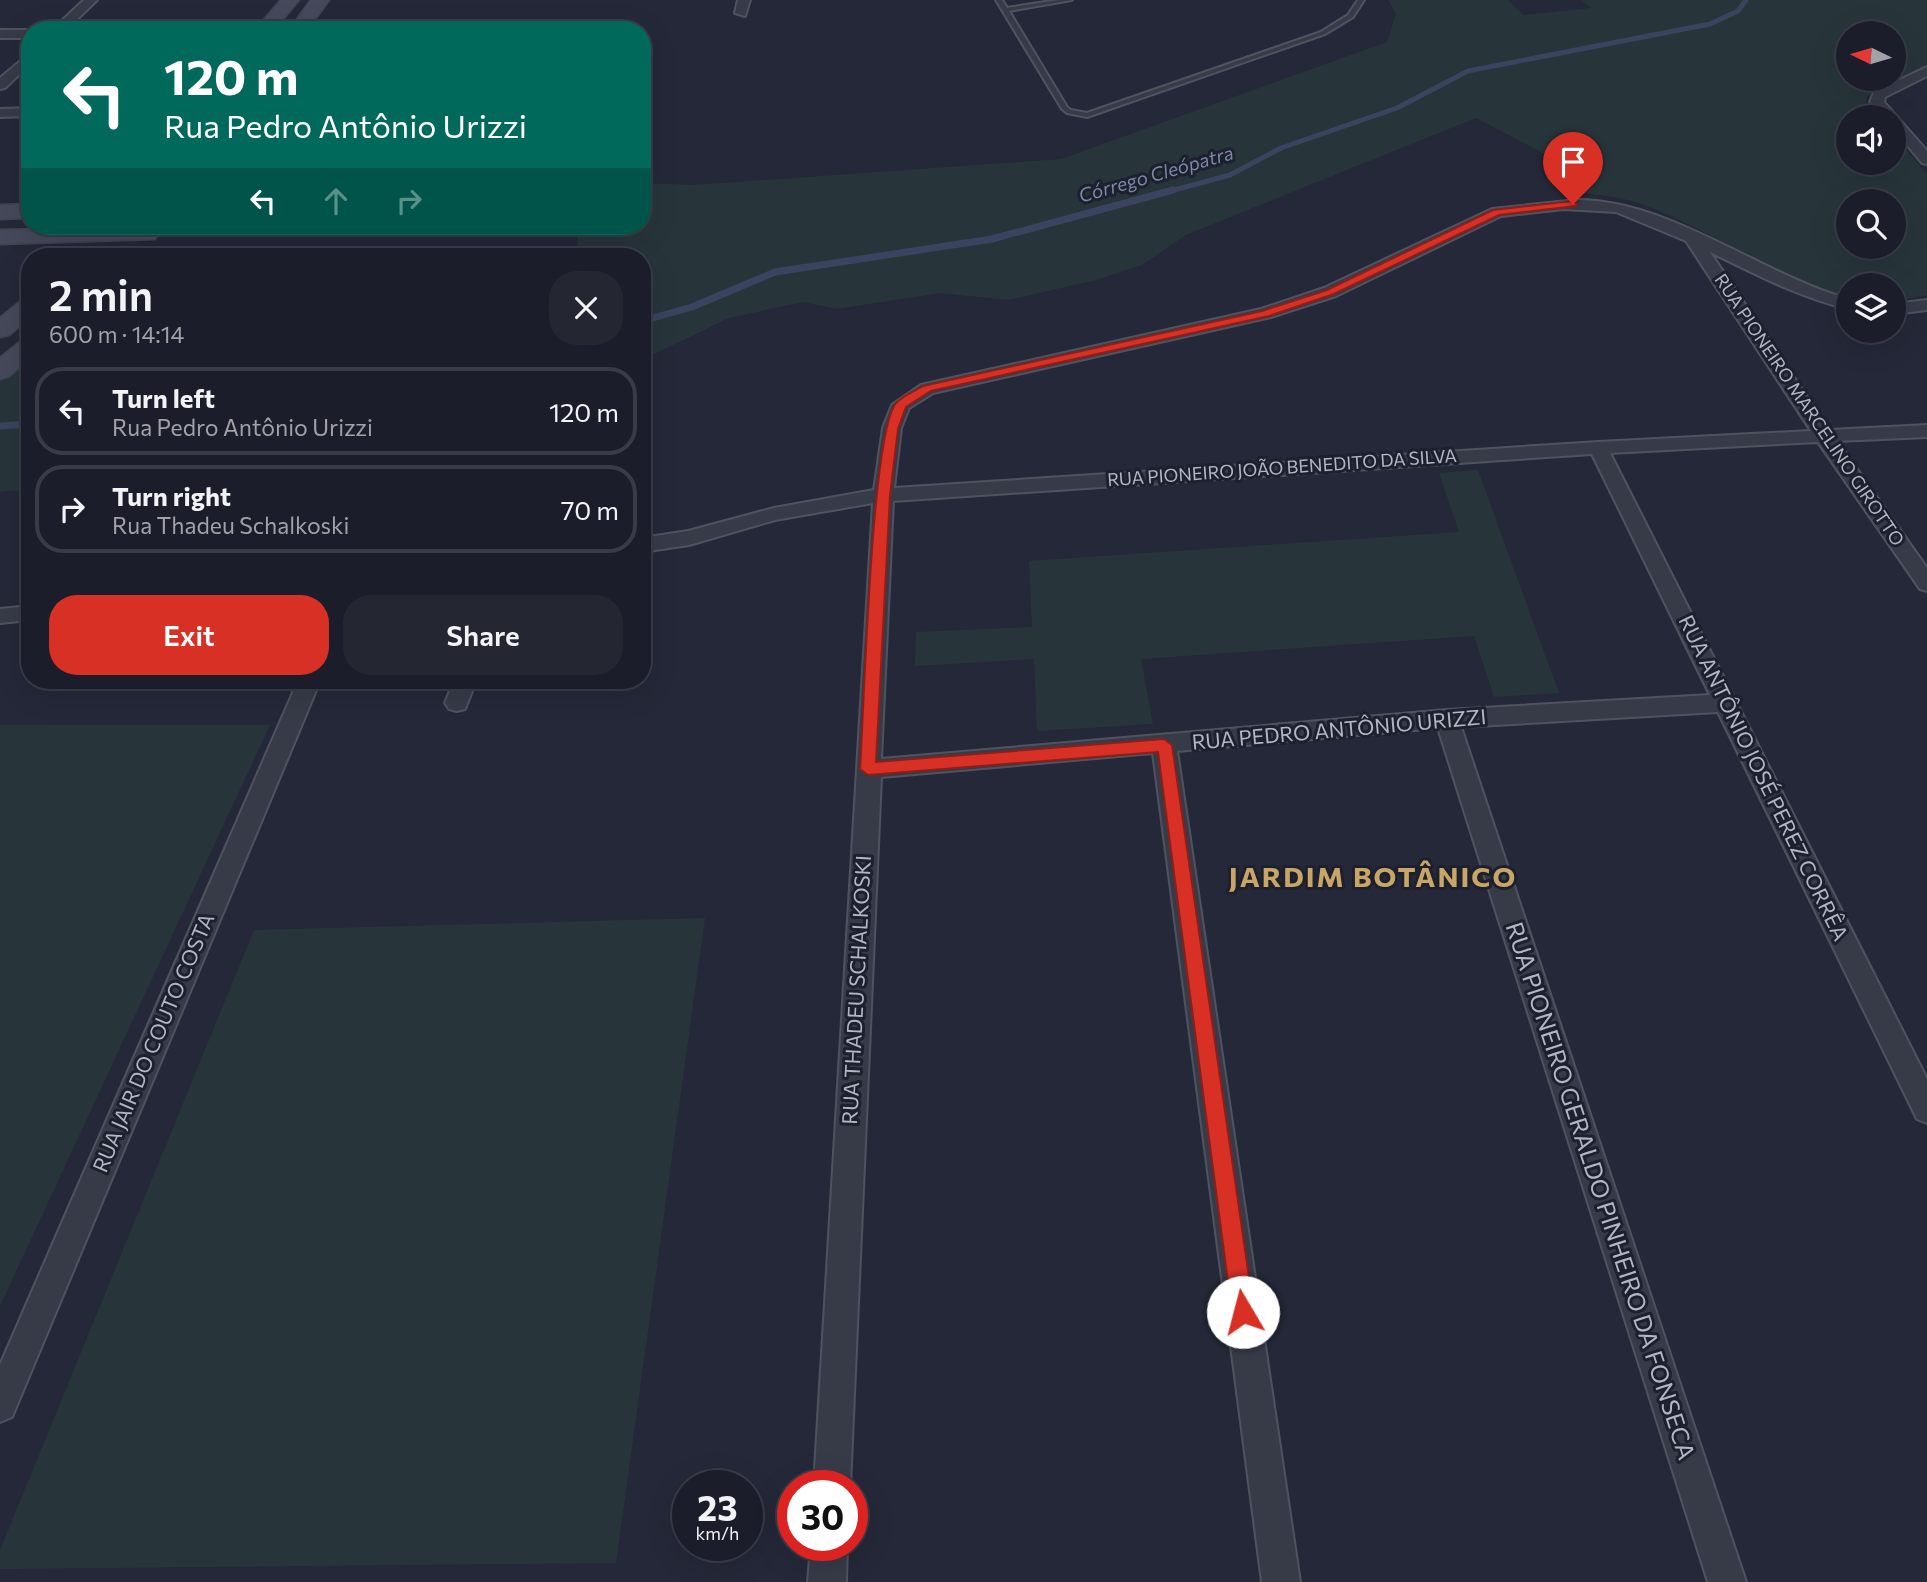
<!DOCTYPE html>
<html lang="en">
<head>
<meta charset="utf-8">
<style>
	body { margin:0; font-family:Commissioner,sans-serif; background:#242732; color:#f1f3f6; height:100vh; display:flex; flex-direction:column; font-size:26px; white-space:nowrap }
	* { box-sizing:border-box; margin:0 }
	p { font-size:23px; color:#a0a2a8 }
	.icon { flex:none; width:38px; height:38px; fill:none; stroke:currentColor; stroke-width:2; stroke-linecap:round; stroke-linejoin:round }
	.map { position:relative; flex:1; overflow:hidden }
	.panel { position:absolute; left:21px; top:248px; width:630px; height:441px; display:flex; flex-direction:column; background:#1b1e2a; border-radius:28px; box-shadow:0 7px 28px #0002,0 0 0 2px #393c47 }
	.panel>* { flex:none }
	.hud { position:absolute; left:21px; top:21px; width:630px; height:214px; border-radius:28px; box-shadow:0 7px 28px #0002,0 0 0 2px #393c47; background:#00695c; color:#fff; overflow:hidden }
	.needle { width:46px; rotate:275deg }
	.controls { position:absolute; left:1836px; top:21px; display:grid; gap:14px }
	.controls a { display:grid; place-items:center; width:70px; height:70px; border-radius:50%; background:#1b1e2a; box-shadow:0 7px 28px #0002,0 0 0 2px #393c47; font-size:35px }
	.speed { position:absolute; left:672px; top:1470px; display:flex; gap:14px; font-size:35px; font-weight:700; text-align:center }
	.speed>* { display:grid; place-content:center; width:91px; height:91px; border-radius:50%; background:#1b1e2a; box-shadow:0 7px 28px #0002,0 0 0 2px #393c47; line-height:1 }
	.speed small { font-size:18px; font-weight:400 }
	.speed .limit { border:10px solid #d22; background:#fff; color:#111 }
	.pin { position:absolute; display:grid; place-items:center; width:60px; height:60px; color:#fff; margin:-72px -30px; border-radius:50% 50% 50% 0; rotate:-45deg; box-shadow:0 0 7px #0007 }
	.pin .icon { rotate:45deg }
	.me { position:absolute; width:77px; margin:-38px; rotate:352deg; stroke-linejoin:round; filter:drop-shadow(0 0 5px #0008) }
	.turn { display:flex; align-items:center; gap:24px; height:147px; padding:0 28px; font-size:32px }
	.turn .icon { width:91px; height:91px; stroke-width:2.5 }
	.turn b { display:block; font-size:49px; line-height:60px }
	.lanes { display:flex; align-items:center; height:66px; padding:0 28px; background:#0003; justify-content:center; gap:35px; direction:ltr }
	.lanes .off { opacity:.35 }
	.round { display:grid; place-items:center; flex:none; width:74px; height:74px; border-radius:28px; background:#242732 }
	.headline { display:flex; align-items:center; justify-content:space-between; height:119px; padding:0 28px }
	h1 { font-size:42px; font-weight:600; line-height:52px }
	.primary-button { display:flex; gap:14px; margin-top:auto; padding:14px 28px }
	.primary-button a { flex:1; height:80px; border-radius:28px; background:#d93025; color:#fff; font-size:28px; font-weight:600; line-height:80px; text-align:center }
	.primary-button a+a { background:#242732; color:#f1f3f6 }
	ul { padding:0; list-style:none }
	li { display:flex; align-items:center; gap:21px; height:88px; margin:0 14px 10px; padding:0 14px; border:4px solid #393c47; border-radius:28px }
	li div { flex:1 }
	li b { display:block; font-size:26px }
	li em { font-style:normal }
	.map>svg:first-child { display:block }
	.green { fill:#27353a; fill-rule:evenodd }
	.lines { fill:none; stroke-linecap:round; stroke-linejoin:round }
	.stream-far1 { stroke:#3a435f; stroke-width:5 }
	.stream { stroke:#3a435f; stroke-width:7 }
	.lane-casing { stroke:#4f5360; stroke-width:4 }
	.street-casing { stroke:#4f5360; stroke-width:4 }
	.secondary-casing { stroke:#404451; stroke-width:3 }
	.lane { fill:#373b48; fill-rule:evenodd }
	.street { fill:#373b48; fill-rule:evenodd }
	.secondary { fill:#46495b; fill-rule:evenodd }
	.route { fill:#d93025; stroke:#8d1f18; stroke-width:2 }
	.labels { text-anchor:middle; stroke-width:6; stroke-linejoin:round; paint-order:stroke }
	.far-street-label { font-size:18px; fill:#b2b6c4; stroke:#1d202d }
	.far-water-label { font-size:19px; font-style:italic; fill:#7c87aa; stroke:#1d202d }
	.street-label { font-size:21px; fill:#b2b6c4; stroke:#1d202d }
	.near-street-label { font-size:24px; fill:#b2b6c4; stroke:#1d202d }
	.district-label { font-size:28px; font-weight:bold; letter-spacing:2px; fill:#c9a668; stroke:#1d202d }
</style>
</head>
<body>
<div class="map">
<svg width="1927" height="1582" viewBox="0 0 1927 1582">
	<rect width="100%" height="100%" fill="#242838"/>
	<path class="green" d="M 1388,0 L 1508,0 L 1524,15 L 1591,8 L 1581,0 L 1927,0 L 1927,65 L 1867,96 L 1866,103 L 1878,117 L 1848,117 L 1848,163 L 1894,163 L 1894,136 L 1927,174 L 1927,295 L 1894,302 L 1894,285 L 1848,285 L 1848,300 C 1778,277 1723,238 1657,210 C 1628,197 1593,193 1562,192 L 1560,162 L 1476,118 L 1186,235 L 1142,265 L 1096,280 L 1008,300 L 941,293 L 836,309 L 803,302 L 729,318 L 642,360 L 642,257 L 578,257 L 577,226 L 642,226 L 642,183 L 694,185 L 1061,159 L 1387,42 L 1396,14 ZM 1848,33 L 1894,33 L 1894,79 L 1848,79 ZM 1848,201 L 1894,201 L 1894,247 L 1848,247 Z
		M 30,352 L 30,489 L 0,492 L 0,377 Z
		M 1478,470 L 1559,693 L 1494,697 L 1474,636 L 1141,659 L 1153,724 L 1037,731 L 1034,659 L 915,666 L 916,632 L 1032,627 L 1029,561 L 1459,532 L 1439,473 Z
		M 0,725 L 270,725 L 0,1306 Z
		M 705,918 L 616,1563 L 0,1569 L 0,1550 L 254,930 Z"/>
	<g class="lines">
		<path class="stream-far1" d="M 1167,192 L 1230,175 L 1281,148 L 1397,108 L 1468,71 L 1710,24 L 1738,11 L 1746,0"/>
		<path class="stream" d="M 642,321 L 692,307 L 775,272 L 992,239 L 1173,190
			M 0,426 L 30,424"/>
		<defs>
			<path id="lane" d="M 996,0 L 1002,0 L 1007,8 L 1058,0 L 1072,0 L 1009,11 L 1067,107 L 1071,110 L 1087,113 L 1321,32 L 1348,15 L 1358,0 L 1364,0 L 1353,17 L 1325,34 L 1087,117 L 1067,113 L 1062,109 Z"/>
			<path id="street" d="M 84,0 L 97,0 L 66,30 L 52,30 Z
				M 738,0 L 750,0 L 745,16 L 735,13 Z
				M 0,30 L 30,30 L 30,38 L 0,38 Z
				M 30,53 L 30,64 L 5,88 L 0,89 L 0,78 Z
				M 1927,67 L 1927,76 L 1885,97 L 1884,102 L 1927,151 L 1927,164 L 1922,163 L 1894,129 L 1894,117 L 1883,117 L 1870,102 L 1874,92 Z
				M 30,108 L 30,116 L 0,117 L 0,109 Z
				M 1577,200 C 1670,200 1758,273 1848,299 L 1848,309 C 1799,297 1755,274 1710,252 L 1829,430 L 1927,425 L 1927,437 L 1837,441 L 1927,568 L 1927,591 L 1920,589 L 1818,442 L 1610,453 L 1927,1079 L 1927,1123 L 1917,1119 L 1718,712 L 1461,727 L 1746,1582 L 1708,1582 L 1438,728 L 1177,751 L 1300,1582 L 1262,1582 L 1153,753 L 881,777 L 850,1486 L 814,1486 L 873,503 L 775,520 L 689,545 L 642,552 L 642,538 L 688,531 L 774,508 L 874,490 L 883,428 L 892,405 L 921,385 L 1261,309 L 1324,288 L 1492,209 ZM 1564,209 L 1616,212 L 1686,241 L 1811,431 L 1598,442 L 894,488 L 901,428 L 909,408 L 933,393 L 1271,317 L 1336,296 L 1501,216 ZM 1592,454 L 1710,695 L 1447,710 L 881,759 L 893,501 Z
				M 1927,300 L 1927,310 L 1894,314 L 1894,304 Z
				M 30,606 L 30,620 L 0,623 L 0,609 Z
				M 298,681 L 320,681 L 12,1417 L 0,1422 L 0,1365 Z
				M 454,681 L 476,681 L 465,709 L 457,711 L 449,709 L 445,703 Z
				M 811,1545 L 847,1545 L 846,1582 L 808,1582 Z"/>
			<path id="secondary" d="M 281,0 L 299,0 L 274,30 L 255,30 Z
				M 311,0 L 329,0 L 307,30 L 289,30 Z
				M 30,204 L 30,218 L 0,219 L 0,205 Z
				M 147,227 L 155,229 L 158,234 L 155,239 L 0,244 L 0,230 Z
				M 30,298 L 30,317 L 9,335 L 0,337 L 0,318 L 22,300 Z
				M 30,339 L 30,359 L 9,376 L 0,379 L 0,358 L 21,341 Z"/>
		</defs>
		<use href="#lane" class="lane-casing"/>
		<use href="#street" class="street-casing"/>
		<use href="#secondary" class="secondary-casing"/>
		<use href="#lane" class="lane"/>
		<use href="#street" class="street"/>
		<use href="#secondary" class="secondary"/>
	</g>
	<path class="route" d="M 1573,201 L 1577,204 L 1576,206 L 1499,215 L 1334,294 L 1269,316 L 931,391 L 906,407 L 898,429 L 890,495 L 876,762 L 1164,739 L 1172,745 L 1254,1312 L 1251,1320 L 1243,1323 L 1235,1320 L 1232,1312 L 1158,752 L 868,775 L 860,769 C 864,713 871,433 896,403 C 902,396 915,391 923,386 L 1262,311 L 1327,290 L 1493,210 Z"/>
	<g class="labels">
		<g class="far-street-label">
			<text transform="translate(1809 410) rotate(56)" y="6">RUA PIONEIRO MARCELINO GIROTTO</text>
			<text transform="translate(1282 468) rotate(-4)" y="6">RUA PIONEIRO JOÃO BENEDITO DA SILVA</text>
		</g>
		<g class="far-water-label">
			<text transform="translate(1156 174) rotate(-16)" y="7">Córrego Cleópatra</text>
		</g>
		<g class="street-label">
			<text transform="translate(1339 730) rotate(-5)" y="7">RUA PEDRO ANTÔNIO URIZZI</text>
			<text transform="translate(1763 778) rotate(64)" y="7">RUA ANTÔNIO JOSÉ PEREZ CORRÊA</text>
			<text transform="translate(857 990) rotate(-87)" y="7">RUA THADEU SCHALKOSKI</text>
			<text transform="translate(154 1043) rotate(-67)" y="7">RUA JAIR DO COUTO COSTA</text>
		</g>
		<g class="near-street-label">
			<text transform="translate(1600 1191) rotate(72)" y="8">RUA PIONEIRO GERALDO PINHEIRO DA FONSECA</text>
		</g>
		<g class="district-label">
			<text x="1373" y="887">JARDIM BOTÂNICO</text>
		</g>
	</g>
</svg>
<div class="controls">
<a><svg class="needle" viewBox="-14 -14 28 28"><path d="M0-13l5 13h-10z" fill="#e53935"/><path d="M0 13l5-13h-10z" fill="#a0a2a8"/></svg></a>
<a><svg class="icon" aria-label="sound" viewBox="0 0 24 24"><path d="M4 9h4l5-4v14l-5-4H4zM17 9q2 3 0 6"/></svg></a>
<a><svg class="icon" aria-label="search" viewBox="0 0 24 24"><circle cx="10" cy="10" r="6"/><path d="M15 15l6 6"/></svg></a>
<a><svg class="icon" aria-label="layers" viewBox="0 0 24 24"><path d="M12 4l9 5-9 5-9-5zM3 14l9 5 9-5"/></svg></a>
</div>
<div class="speed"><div>23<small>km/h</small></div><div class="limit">30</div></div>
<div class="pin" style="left:1573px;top:204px;background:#d93025"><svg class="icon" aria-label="arrive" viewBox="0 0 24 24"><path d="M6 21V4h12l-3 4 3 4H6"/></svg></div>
<svg class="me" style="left:1243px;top:1312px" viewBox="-20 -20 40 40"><circle r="19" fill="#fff"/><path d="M0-13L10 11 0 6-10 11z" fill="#d93025"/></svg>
<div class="hud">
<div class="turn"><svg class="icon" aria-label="left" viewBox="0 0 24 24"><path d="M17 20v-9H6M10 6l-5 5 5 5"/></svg><div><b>120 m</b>Rua Pedro Antônio Urizzi</div></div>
<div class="lanes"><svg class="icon" aria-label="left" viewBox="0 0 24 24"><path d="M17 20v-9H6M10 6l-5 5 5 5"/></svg><svg class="icon off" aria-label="ahead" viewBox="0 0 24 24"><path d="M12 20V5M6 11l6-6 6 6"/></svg><svg class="icon off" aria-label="right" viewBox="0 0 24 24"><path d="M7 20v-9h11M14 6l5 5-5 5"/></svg></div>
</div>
<section class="panel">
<div class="headline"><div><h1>2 min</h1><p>600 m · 14:14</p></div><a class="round"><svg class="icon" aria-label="close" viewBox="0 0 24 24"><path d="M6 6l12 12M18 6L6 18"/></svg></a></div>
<ul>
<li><svg class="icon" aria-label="left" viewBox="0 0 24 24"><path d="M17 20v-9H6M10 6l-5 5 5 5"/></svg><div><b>Turn left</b><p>Rua Pedro Antônio Urizzi</p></div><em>120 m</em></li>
<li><svg class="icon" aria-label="right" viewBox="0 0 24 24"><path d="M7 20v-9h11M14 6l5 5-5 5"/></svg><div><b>Turn right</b><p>Rua Thadeu Schalkoski</p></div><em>70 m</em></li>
</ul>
<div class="primary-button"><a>Exit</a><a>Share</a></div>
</section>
</div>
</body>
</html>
